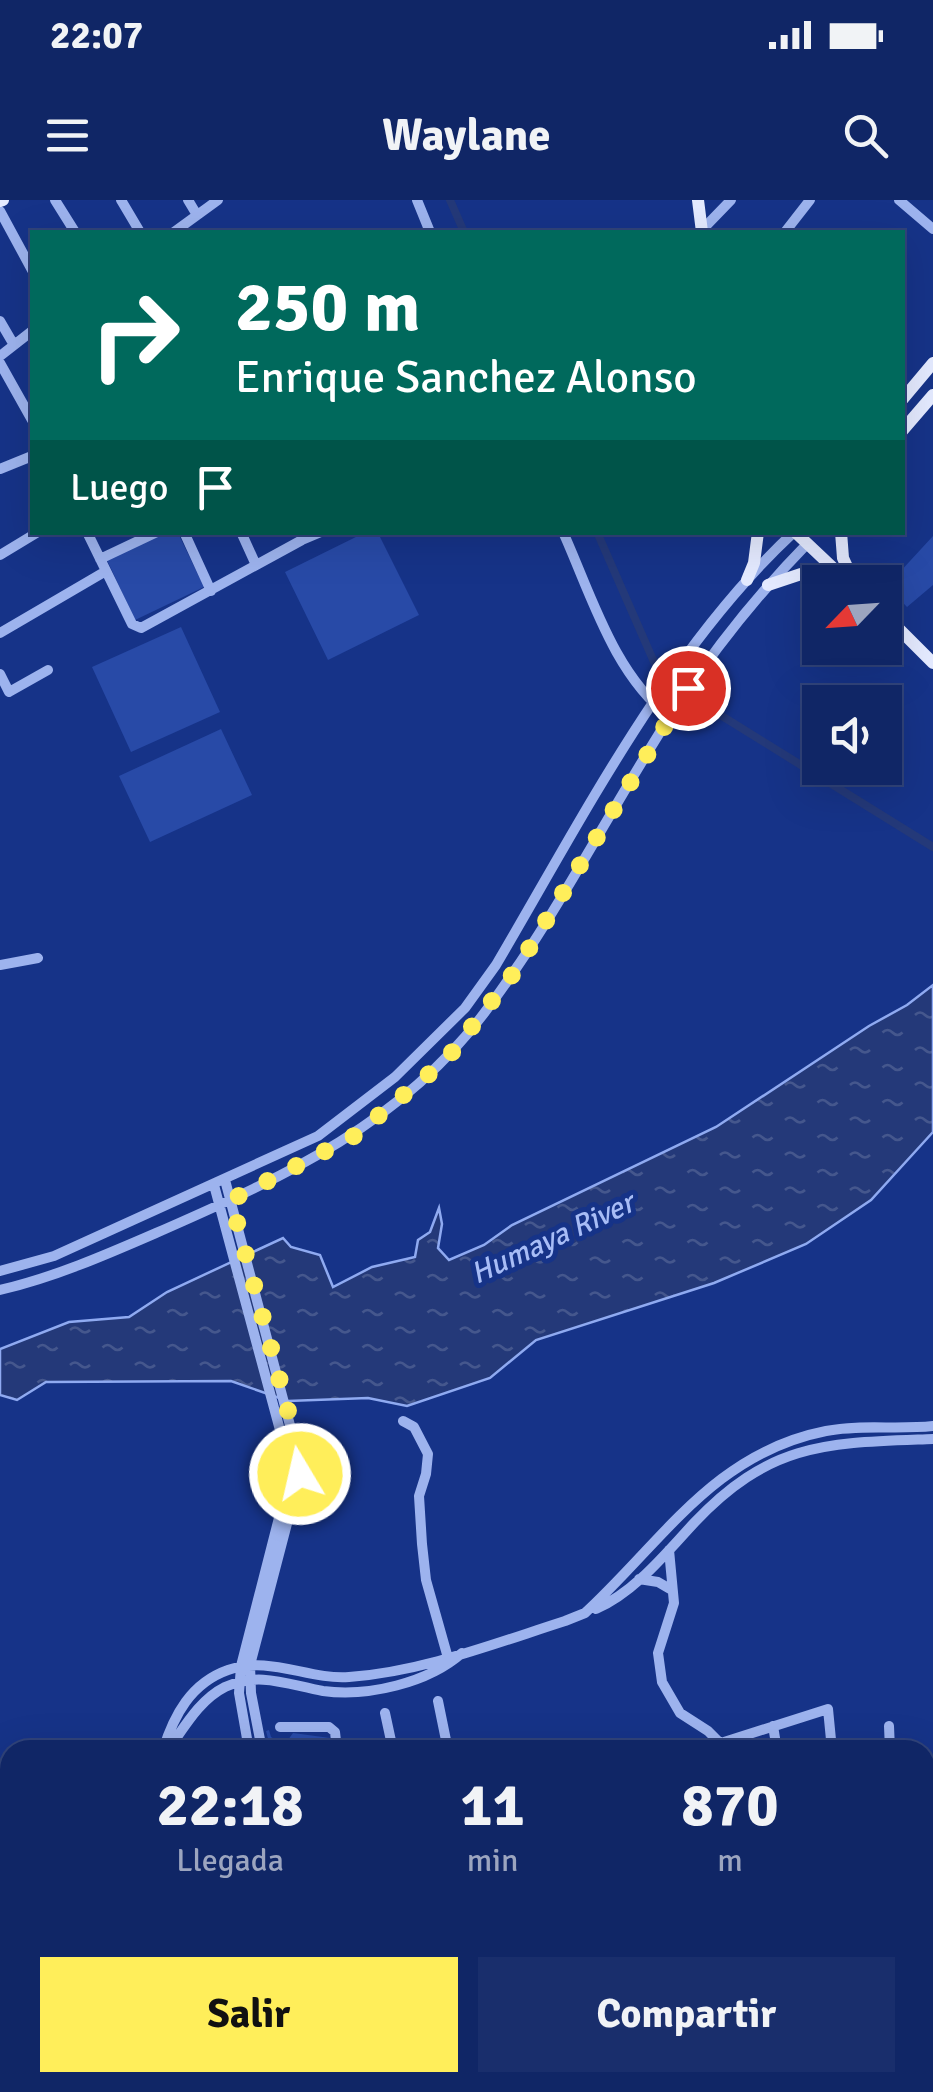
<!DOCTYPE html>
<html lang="es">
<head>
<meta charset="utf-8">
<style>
	body { margin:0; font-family:Signika,sans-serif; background:#192e6c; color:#f1f3f6; height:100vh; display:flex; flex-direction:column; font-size:38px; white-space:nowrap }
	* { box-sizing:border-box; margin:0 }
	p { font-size:32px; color:#9ca5bf }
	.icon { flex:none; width:55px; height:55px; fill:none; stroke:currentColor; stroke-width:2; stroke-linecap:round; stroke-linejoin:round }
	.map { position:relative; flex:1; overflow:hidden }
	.details { position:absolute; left:0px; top:1540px; width:935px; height:352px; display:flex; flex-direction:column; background:#102666; border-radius:30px 30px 0 0; box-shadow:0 10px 40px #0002,0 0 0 2px #30437a }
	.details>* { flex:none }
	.top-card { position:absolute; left:30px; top:30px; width:875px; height:305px; border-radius:0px; box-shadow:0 10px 40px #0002,0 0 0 2px #30437a; background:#00695c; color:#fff; overflow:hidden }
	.needle { width:65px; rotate:245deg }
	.fabs { position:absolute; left:802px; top:365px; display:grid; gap:20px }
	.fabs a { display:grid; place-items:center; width:100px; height:100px; border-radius:0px; background:#102666; box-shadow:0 10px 40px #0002,0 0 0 2px #30437a; font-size:50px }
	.pin { position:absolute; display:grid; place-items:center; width:85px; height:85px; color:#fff; margin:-42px; border:5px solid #fff; border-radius:50%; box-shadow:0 2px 10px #0007 }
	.me { position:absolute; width:110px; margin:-55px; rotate:351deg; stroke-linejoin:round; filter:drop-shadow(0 0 8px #0008) }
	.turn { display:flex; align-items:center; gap:35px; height:210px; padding:0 40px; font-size:45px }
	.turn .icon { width:130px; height:130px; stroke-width:2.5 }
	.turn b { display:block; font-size:70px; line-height:85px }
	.then { display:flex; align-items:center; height:95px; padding:0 40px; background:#0003; gap:20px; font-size:38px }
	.eta { display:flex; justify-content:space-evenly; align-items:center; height:170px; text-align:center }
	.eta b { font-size:60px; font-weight:700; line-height:70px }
	.primary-button { display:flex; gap:20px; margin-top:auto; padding:20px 40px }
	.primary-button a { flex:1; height:115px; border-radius:0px; background:#ffee5a; color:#111; font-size:40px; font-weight:700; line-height:115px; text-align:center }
	.primary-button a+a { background:#192e6c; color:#f1f3f6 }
	.status { display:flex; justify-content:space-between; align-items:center; height:70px; padding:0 50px; background:#102666; direction:ltr }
	.status svg { height:28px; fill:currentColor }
	header { display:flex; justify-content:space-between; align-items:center; height:130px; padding:0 40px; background:#102666; font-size:45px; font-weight:700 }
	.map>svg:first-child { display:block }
	.green { fill:#284aa7 }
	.forest { fill:url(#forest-crowns) }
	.water { fill:url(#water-ripples); stroke:#8faaf1; stroke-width:2.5 }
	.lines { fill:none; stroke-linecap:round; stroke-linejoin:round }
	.canal { stroke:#243979; stroke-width:8 }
	.minor { stroke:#9db3ee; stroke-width:10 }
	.major { stroke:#e4eaff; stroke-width:12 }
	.route { stroke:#ffee5a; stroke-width:18; stroke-dasharray:0 32.4 }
	.labels { text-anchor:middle; stroke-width:10; stroke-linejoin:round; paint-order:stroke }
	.water-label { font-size:30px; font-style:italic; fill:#a8bdf6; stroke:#163388 }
</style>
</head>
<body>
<div class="status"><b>22:07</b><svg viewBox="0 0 49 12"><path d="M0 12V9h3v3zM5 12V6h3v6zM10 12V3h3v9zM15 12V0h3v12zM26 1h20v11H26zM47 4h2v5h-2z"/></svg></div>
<header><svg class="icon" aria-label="menu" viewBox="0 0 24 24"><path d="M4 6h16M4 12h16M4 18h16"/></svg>Waylane<svg class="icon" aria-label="search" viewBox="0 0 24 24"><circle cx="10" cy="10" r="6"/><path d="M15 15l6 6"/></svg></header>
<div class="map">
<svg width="933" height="1892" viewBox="0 0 933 1892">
	<defs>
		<pattern id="forest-crowns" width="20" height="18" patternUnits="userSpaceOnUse" patternTransform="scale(2.5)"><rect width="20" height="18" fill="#284aa7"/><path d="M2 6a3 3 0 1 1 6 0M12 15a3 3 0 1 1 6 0" fill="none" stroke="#4865b4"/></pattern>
		<pattern id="water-ripples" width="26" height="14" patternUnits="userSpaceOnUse" patternTransform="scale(2.5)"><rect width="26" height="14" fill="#243979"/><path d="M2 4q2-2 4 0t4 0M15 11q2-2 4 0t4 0" fill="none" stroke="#45578d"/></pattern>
	</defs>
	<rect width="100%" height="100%" fill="#163388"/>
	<path class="green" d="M 161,333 L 178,333 L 204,387 L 135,420 L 106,358 Z
		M 364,333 L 378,333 L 419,415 L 328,460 L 285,372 Z
		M 933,336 L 933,385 L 907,407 L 887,386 Z
		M 181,427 L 220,512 L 131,552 L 92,467 Z
		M 221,529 L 252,595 L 150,642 L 119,576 Z
		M 269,1530 L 271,1537 L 279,1542 L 288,1540 L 293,1533 L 330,1538 L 332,1550 L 271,1550 L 266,1531 Z"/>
	<path class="forest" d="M 0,1812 L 10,1814 L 10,1882 L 26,1883 L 27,1892 L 0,1892 Z
		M 99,1883 L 167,1883 L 168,1892 L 72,1892 Z"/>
	<path class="water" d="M 933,785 L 933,932 L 871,1000 L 806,1044 L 714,1083 L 536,1140 L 490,1178 L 407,1206 L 368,1198 L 288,1201 L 231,1181 L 46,1182 L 17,1200 L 0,1195 L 0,1149 L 69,1122 L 129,1117 L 167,1092 L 283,1038 L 291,1047 L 320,1055 L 333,1087 L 372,1067 L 415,1057 L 418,1040 L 430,1032 L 439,1008 L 442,1024 L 438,1048 L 449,1060 L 484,1045 L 512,1025 L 716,927 L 869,826 L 907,805 Z"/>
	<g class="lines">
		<path class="canal" d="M 450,0 L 464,32
			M 597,332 L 654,462 L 680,490 L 933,647"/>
		<path class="minor" d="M 55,0 L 75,32
			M 121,0 L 140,32
			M 188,0 L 197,15
			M 417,0 L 430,32
			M 899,0 L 933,29
			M 0,11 L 32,70
			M 702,30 L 731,0
			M 174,32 L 218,0
			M 785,32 L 810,0
			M 0,121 L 14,145
			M 0,156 L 32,131
			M 0,163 L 32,220
			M 0,269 L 32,256
			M 87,332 L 132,424 L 141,428 L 302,340 L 321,332
			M 184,332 L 211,391
			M 241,332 L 256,365
			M 563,332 C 591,394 614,475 670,517
			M 0,355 L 38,332
			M 100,359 L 157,332
			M 0,433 L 106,371
			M 0,474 L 9,492 L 48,470
			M 0,765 L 38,758
			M 225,980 L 300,1263 L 300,1274 L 250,1465 L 251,1493 L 262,1550
			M 214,985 L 291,1271 L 241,1466 L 239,1493 L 249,1550
			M 0,1071 L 54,1056 L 318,936 L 395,877 L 465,808 L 496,765 C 582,619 668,449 794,332
			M 0,1090 C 56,1077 110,1053 163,1030 C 286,976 403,922 485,812 C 558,715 612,605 678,504 C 716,447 759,393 807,344
			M 403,1221 L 414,1227 L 428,1254 L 426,1274 L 419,1296 L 422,1344 L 426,1380 L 448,1458
			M 669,1350 L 674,1403 L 658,1453 L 662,1482 L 680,1513 L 708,1531 L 720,1543 L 721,1550
			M 639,1379 L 658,1382 L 670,1389
			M 596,1409 C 635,1392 666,1353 694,1323 C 771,1241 829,1243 933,1239
			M 438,1501 L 448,1550
			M 385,1513 L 393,1550
			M 773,1526 L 777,1550
			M 889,1526 L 890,1550
			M 280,1527 L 329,1527 L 335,1532 L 337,1550
			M 163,1550 C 174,1515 191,1483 228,1470 C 269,1455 308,1480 349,1477 C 422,1472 496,1443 565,1421 L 585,1413 C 663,1341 714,1253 826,1231 C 861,1224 897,1230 933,1226
			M 168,1550 C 184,1528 199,1500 225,1487 C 259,1471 289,1485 323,1491 C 368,1497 428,1483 462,1453
			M 209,1550 L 211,1543
			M 699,1550 L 828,1509 L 832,1550
			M 925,1599 L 933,1598
			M 0,1666 L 10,1667
			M 925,1675 L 933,1674
			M 925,1684 L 933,1683
			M 925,1780 L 933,1779
			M 925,1856 L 933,1848
			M 200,1882 L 202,1892
			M 296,1882 L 298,1892
			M 310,1882 L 312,1892
			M 401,1882 L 402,1892
			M 426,1882 L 427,1892
			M 502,1882 L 504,1892
			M 647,1882 L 648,1892
			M 709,1882 L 710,1892
			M 767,1882 L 769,1892
			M 827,1882 L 828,1892"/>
		<path class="major" d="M 698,0 L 702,32
			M 0,1 L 3,0
			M 902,200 L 933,163
			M 902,231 L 933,195
			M 795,332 L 848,382
			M 841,332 L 843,358 L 853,380
			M 747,380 L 754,363 L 758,332
			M 768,385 L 801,374 L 846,381
			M 885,415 L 933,463"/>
	</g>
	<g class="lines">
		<path class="route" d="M 300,1274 L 297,1244 L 231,1000 L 354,936 L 446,860 L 516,770 L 688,488"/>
	</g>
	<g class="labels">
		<g class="water-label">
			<text transform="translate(552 1038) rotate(-25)" y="10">Humaya River</text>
		</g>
	</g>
</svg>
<div class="fabs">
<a><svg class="needle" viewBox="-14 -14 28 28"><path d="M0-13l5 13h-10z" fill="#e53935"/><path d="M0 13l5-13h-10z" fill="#9ca5bf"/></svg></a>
<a><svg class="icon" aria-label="sound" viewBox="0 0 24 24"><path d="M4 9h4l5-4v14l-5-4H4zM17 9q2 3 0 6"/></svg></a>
</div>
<div class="pin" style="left:688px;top:488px;background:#d93025"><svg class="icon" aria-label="arrive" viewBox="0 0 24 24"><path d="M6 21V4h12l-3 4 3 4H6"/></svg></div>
<svg class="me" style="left:300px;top:1274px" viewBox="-20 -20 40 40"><circle r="17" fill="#ffee5a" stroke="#fff" stroke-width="3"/><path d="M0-11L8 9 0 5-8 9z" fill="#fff"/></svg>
<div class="top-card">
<div class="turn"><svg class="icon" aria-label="right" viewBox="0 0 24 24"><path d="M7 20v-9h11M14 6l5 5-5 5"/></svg><div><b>250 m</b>Enrique Sanchez Alonso</div></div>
<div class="then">Luego<svg class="icon" aria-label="arrive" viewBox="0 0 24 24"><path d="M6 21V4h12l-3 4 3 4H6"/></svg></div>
</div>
<section class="details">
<div class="eta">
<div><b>22:18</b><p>Llegada</p></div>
<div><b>11</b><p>min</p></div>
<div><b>870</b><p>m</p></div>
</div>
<div class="primary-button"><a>Salir</a><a>Compartir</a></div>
</section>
</div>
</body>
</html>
